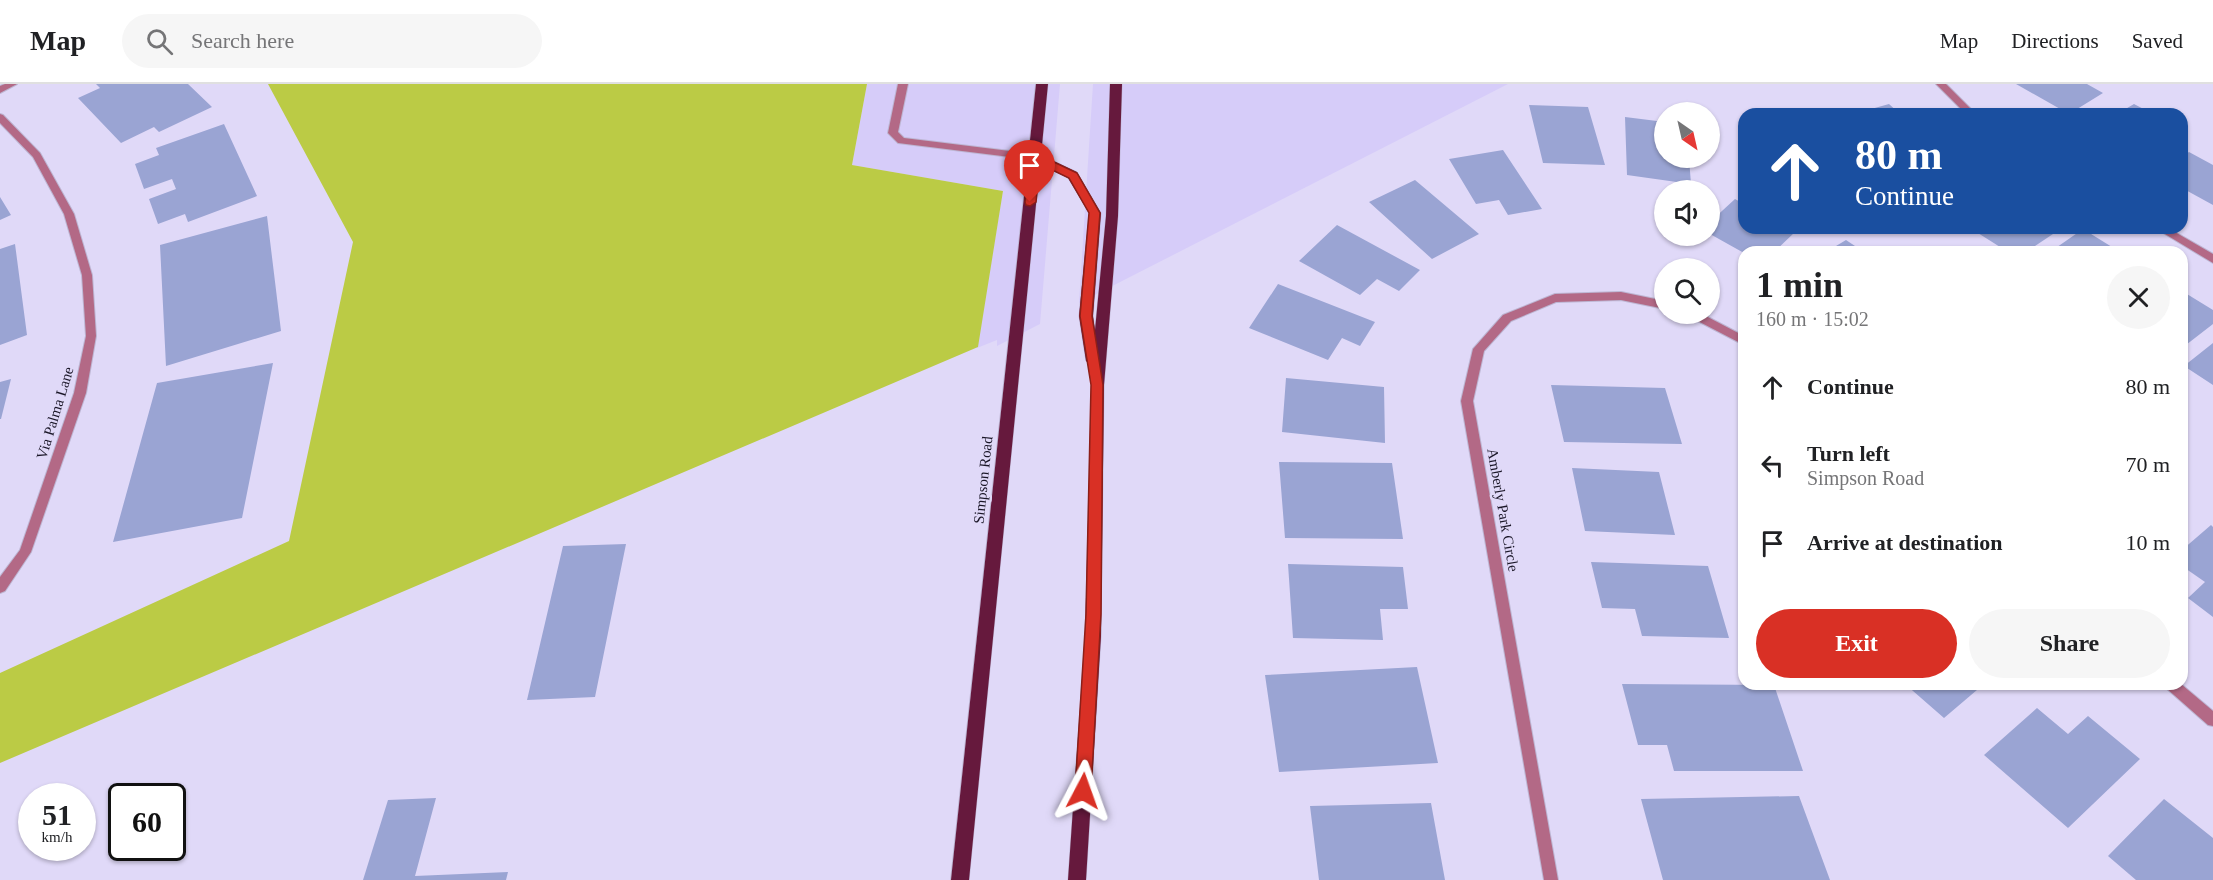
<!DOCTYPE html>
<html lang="en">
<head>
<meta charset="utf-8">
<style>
	body { margin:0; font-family:"Times New Roman",serif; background:#f6f6f6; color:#202124; height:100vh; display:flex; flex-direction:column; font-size:22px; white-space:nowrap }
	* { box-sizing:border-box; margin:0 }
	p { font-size:20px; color:#757577 }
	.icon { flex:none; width:33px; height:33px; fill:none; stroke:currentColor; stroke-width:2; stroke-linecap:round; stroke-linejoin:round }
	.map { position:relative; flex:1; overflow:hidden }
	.details { position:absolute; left:1738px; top:162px; width:450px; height:444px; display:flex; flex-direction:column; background:#fff; border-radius:18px; box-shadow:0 2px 4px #0004 }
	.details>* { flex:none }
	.banner { position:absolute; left:1738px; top:24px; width:450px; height:126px; border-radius:18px; box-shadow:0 2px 4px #0004; background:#1a4fa0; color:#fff; overflow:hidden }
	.needle { width:39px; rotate:146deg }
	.controls { position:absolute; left:1654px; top:18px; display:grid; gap:12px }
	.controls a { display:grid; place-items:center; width:66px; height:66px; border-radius:50%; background:#fff; box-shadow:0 2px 4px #0004; font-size:30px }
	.speed { position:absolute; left:18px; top:699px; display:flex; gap:12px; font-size:30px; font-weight:700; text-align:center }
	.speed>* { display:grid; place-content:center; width:78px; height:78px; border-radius:50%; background:#fff; box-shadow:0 2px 4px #0004; line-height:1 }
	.speed small { font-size:15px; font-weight:400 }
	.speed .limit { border:3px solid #111; border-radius:9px; background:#fff; color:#111 }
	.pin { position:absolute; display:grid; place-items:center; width:51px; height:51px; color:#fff; margin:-62px -26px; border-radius:50% 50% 50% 0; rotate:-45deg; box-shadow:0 0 6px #0007 }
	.pin .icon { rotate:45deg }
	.me { position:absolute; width:66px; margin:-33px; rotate:4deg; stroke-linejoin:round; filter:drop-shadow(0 0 4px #0008) }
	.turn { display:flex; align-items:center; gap:21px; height:126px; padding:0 18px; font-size:27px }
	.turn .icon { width:78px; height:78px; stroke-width:2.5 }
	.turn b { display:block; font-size:42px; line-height:51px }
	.round { display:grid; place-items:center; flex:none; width:63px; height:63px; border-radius:32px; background:#f6f6f6 }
	.headline { display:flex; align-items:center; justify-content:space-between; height:102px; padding:0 18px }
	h1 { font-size:36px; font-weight:600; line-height:45px }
	.primary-button { display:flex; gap:12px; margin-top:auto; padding:12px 18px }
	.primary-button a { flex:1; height:69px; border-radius:36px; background:#d93025; color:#fff; font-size:24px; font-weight:600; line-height:69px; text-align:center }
	.primary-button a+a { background:#f6f6f6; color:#202124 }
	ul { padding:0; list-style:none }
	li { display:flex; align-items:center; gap:18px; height:78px; padding:0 18px }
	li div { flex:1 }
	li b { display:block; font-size:22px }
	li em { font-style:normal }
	header { display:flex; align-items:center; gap:36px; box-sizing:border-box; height:84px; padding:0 30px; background:#fff; border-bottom:2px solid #e0e0e0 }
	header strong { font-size:28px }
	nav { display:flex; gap:33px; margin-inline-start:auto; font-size:21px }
	.search { width:420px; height:54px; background:#f6f6f6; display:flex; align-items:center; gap:15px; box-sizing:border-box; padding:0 21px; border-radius:33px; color:#757577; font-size:22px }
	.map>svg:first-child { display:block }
	.built { fill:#d6ccf9 }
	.green { fill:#bbcb45 }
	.building { fill:#9aa4d3 }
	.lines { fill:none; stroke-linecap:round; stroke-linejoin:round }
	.service-casing { stroke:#bdb6d3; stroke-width:2 }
	.minor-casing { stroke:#bdb6d3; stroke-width:2 }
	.primary-casing { stroke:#bdb6d3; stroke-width:1 }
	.service { fill:#b36986; fill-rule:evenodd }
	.minor { fill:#b36986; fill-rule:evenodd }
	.primary { fill:#66193d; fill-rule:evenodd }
	.route { fill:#d93025; stroke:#8d1f18; stroke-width:1.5 }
	.labels { text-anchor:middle; stroke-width:5; stroke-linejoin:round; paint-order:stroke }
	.street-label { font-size:15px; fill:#1b1728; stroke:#e0d9f8 }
</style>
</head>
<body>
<header>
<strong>Map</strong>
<div class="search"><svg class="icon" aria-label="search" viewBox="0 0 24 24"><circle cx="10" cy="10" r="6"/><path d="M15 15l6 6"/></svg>Search here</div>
<nav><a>Map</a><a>Directions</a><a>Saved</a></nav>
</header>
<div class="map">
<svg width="2213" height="796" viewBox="0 0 2213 796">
	<rect width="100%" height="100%" fill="#e0d9f8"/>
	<path class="built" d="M 867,0 L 1060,0 L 1040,240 L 997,262 L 997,256 L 977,264 L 1003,107 L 852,81 Z
		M 1093,0 L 1508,0 L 1079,219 Z"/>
	<path class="green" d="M 268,0 L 867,0 L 852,81 L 1003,107 L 978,263 L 0,679 L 0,589 L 289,457 L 353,158 Z"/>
	<path class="building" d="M 96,0 L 188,0 L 212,23 L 159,48 L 154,43 L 121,59 L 78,14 L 100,4 Z
		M 2016,0 L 2087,0 L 2103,9 L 2069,30 Z
		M 1889,20 L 1900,30 L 1857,30 L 1857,29 Z
		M 2134,20 L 2153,30 L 2117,30 Z
		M 1529,21 L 1588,23 L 1605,81 L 1543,79 Z
		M 1625,33 L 1665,38 L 1665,74 L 1689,74 L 1691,100 L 1627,91 Z
		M 224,40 L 257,112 L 188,138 L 185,130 L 158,140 L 149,115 L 176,105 L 172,95 L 144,105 L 135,80 L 159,71 L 156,64 Z
		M 1503,66 L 1542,125 L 1508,131 L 1499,116 L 1476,120 L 1449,75 Z
		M 2189,68 L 2213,81 L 2213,121 L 2182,104 L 2182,73 Z
		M 1415,96 L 1479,150 L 1432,175 L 1369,118 Z
		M 0,113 L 11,131 L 0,136 Z
		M 1735,115 L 1744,120 L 1744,144 L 1788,144 L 1795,148 L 1774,168 L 1744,169 L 1710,150 L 1710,138 Z
		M 267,132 L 281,247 L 166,282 L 160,161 Z
		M 1337,141 L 1420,186 L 1399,207 L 1377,195 L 1360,211 L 1299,177 Z
		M 1970,144 L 2062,144 L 2026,168 L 2008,168 Z
		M 2083,145 L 2120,168 L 2050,168 Z
		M 1846,156 L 1864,168 L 1826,168 Z
		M 15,160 L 27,251 L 0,261 L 0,165 Z
		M 1278,200 L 1375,238 L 1360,262 L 1342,254 L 1328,276 L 1249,244 Z
		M 2182,207 L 2213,226 L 2213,240 L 2182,264 Z
		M 2213,259 L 2213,301 L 2184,282 Z
		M 273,279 L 242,434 L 113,458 L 157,299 Z
		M 1286,294 L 1384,303 L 1385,359 L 1282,348 Z
		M 11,295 L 1,335 L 0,335 L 0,298 Z
		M 1551,301 L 1665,304 L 1682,360 L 1564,358 Z
		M 1279,378 L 1392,379 L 1403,455 L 1285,454 Z
		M 1572,384 L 1659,388 L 1675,451 L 1585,447 Z
		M 2211,441 L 2213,443 L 2213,533 L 2188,514 L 2205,498 L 2182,482 L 2182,466 Z
		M 626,460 L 595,613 L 527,616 L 563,462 Z
		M 1591,478 L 1708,482 L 1729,554 L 1642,552 L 1635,525 L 1602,524 Z
		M 1288,480 L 1403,483 L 1408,525 L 1380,525 L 1383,556 L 1293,554 Z
		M 1417,583 L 1438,679 L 1279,688 L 1265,591 Z
		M 1622,600 L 1774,601 L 1803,687 L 1674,687 L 1667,661 L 1638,661 Z
		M 1905,600 L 1984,600 L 1944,634 Z
		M 2037,624 L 2068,650 L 2088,632 L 2140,675 L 2068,744 L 1984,671 Z
		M 1799,712 L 1830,796 L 1663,796 L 1641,715 Z
		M 436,714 L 415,792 L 508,788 L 506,796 L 363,796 L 388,716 Z
		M 2164,715 L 2213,754 L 2213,796 L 2136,796 L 2108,772 Z
		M 1431,719 L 1445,796 L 1319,796 L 1310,722 Z"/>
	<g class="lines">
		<defs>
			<path id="service" d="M 898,0 L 908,0 L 898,48 L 904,54 L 1035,70 L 1040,73 L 1035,76 L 898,59 L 888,49 Z"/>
			<path id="minor" d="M 5,0 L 17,0 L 0,9 L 0,2 Z
				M 1936,0 L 1946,0 L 1976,30 L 1966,30 Z
				M 0,30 L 3,31 L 40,69 L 74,130 L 92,191 L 96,252 L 86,309 L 31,468 L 5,507 L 0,509 L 0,493 L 20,466 L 74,309 L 86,252 L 82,191 L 64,130 L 33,73 L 0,39 Z
				M 2155,144 L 2168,144 L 2213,170 L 2213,179 Z
				M 1621,208 L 1665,217 L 1665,225 L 1621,216 L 1556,218 L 1511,237 L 1484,267 L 1473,317 L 1558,796 L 1544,796 L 1461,317 L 1473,265 L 1503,231 L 1555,210 Z
				M 1689,230 L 1702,230 L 1744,252 L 1744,261 L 1690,233 Z
				M 2164,600 L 2181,600 L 2213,627 L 2213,642 L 2208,641 L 2166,604 Z"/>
			<path id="primary" d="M 1036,0 L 1048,0 L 1041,71 L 1077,88 L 1101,129 L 1093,232 L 1095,246 L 1106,132 L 1110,0 L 1122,0 L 1118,132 L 1104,301 L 1101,552 L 1086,796 L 1068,796 L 1085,552 L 1092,282 L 1086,277 L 1079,232 L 1089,129 L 1068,94 L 1040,80 L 969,796 L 951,796 Z"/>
		</defs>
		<use href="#service" class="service-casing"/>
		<use href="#minor" class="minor-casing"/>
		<use href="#primary" class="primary-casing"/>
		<use href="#service" class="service"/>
		<use href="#minor" class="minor"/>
		<use href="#primary" class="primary"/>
	</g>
	<path class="route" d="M 1035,69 L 1077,89 L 1100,129 L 1092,232 L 1103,301 L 1101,530 L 1091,707 L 1088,713 L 1083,715 L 1077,713 L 1075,707 L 1086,530 L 1091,301 L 1080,232 L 1089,129 L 1069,94 L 1040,80 L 1036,118 L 1030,122 L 1026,121 L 1025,118 L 1030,73 Z"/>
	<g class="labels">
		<g class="street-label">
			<text transform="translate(55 329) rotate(-73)" y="5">Via Palma Lane</text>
			<text transform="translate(983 396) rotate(-84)" y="5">Simpson Road</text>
			<text transform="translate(1503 426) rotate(80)" y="5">Amberly Park Circle</text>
		</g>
	</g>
</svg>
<div class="controls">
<a><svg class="needle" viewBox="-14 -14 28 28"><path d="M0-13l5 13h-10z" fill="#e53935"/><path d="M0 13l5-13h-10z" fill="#757577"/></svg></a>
<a><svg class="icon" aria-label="sound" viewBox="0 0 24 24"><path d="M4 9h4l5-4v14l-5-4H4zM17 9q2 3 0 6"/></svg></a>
<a><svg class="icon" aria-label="search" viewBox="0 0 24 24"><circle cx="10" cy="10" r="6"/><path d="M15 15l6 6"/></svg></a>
</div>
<div class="speed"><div>51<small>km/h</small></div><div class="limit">60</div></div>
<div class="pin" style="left:1030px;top:118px;background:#d93025"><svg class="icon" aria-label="arrive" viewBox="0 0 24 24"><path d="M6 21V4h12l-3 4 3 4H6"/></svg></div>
<svg class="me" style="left:1083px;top:707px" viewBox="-20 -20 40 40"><path d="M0-17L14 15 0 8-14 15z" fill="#d93025" stroke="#fff" stroke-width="4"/></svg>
<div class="banner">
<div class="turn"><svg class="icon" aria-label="ahead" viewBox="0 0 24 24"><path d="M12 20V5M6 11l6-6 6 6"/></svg><div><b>80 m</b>Continue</div></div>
</div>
<section class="details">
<div class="headline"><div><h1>1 min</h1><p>160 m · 15:02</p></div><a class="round"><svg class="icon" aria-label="close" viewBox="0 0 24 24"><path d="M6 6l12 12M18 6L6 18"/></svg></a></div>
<ul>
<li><svg class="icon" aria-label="ahead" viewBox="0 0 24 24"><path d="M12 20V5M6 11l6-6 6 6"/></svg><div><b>Continue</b></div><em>80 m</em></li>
<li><svg class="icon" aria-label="left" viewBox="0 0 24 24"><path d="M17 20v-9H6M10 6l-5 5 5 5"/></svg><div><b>Turn left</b><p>Simpson Road</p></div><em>70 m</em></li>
<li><svg class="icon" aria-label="arrive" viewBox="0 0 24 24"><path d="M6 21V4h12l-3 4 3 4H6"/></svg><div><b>Arrive at destination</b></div><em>10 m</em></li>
</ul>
<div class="primary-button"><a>Exit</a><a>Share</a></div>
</section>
</div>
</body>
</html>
